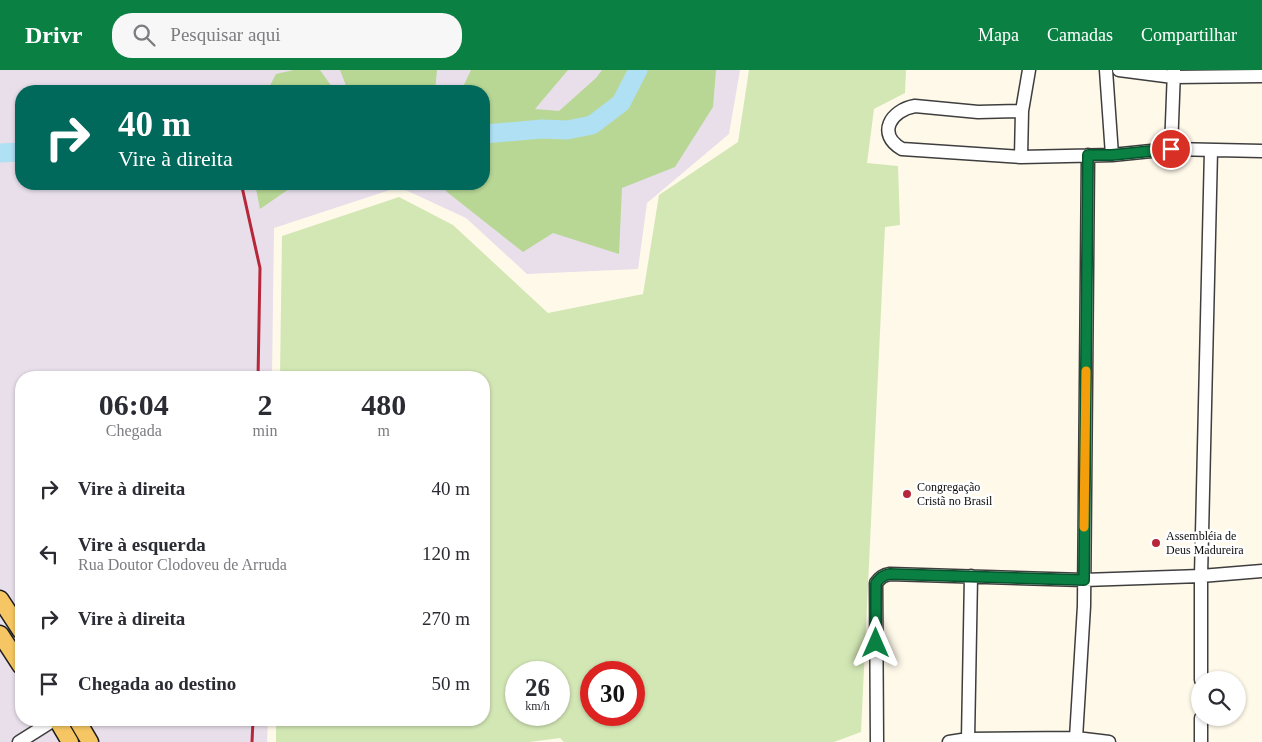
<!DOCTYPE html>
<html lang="pt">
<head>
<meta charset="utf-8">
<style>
	body { margin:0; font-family:Georgia,serif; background:#f7f7f7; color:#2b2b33; height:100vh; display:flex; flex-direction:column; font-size:19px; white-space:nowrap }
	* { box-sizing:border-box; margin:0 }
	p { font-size:16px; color:#7c7c81 }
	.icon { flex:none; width:28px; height:28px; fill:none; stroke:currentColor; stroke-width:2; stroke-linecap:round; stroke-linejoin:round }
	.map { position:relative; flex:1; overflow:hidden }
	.details { position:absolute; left:15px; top:301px; width:475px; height:355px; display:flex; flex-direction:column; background:#fff; border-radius:20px; box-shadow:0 1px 4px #0004 }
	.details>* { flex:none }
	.top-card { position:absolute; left:15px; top:15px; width:475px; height:105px; border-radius:20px; box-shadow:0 1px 4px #0004; background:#00695c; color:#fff; overflow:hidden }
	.fabs { position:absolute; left:1191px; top:601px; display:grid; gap:10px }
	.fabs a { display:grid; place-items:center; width:55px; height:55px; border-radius:50%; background:#fff; box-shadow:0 1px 4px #0004; font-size:25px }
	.speed { position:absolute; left:505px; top:591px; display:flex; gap:10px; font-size:25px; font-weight:700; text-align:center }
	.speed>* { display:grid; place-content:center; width:65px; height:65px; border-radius:50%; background:#fff; box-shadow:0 1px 4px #0004; line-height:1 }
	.speed small { font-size:12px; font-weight:400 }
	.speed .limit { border:8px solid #d22; background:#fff; color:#111 }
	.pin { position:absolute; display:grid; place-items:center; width:42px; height:42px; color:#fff; margin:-21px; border:2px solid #fff; border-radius:50%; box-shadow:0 1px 5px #0007 }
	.me { position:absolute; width:55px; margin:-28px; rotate:0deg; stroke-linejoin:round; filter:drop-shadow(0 0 4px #0008) }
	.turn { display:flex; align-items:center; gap:18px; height:105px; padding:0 20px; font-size:22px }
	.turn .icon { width:65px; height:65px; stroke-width:2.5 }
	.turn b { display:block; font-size:35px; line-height:42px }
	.eta { display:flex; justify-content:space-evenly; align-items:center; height:85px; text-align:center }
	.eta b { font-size:30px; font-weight:700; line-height:35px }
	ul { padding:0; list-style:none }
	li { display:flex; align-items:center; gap:15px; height:65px; padding:0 20px }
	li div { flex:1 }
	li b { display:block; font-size:19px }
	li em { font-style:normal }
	header { display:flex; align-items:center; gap:30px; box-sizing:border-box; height:70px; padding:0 25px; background:#0b8043; color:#fff }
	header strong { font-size:24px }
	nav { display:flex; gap:28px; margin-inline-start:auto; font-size:18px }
	.search { width:350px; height:45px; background:#f7f7f7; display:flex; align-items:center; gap:12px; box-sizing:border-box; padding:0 18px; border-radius:20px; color:#7c7c81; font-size:19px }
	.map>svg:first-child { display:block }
	.industrial { fill:#e8dfea; fill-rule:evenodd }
	.green { fill:#d3e7b5; fill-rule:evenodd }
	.forest { fill:#b8d795 }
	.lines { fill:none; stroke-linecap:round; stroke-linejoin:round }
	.river { stroke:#b0e0f4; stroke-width:19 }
	.minor-casing { stroke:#3e3e3e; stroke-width:15 }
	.major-casing { stroke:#1c1c1c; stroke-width:19 }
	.minor { stroke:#fff; stroke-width:12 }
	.major { stroke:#f5c663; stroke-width:16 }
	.rail { stroke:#b7273a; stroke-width:3 }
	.route-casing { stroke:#07532c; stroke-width:12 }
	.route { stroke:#0b8043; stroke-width:9 }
	.slow { stroke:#f59e0b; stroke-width:9 }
	.poi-dot { fill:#b7273a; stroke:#fff; stroke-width:2 }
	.labels { text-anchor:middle; stroke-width:5; stroke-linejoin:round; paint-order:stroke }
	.poi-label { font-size:12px; fill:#0b0b0b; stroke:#fff; text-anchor:start }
</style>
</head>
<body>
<header>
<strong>Drivr</strong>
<div class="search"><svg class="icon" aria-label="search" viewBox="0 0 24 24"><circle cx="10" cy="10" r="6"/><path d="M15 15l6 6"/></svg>Pesquisar aqui</div>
<nav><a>Mapa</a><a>Camadas</a><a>Compartilhar</a></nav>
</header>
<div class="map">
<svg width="1262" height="672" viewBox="0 0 1262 672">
	<rect width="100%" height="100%" fill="#fff9ea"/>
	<path class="industrial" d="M 0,0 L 740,0 L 729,64 L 647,133 L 638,199 L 527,204 L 466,148 L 399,117 L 274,158 L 272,307 L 21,308 L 21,650 L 268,650 L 267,672 L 0,672 ZM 21,21 L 484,21 L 484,114 L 21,114 Z"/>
	<path class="green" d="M 749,0 L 906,0 L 905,23 L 874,39 L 867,93 L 898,96 L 900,155 L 885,157 L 861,662 L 834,672 L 564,672 L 560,668 L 530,672 L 276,672 L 276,650 L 484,650 L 484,308 L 280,307 L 282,166 L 399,127 L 453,155 L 548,243 L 643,224 L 659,125 L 738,72 ZM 516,602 L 559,602 L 559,645 L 516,645 ZM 591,602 L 634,602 L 634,645 L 591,645 Z"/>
	<path class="forest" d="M 294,0 L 320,0 L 335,21 L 267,21 L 276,4 Z
		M 340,0 L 437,0 L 435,21 L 348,21 Z
		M 471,0 L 568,0 L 535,39 L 559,41 L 596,8 L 602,0 L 716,0 L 713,37 L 675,97 L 622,118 L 619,184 L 553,163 L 523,182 L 447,122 L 441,114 L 484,114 L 484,21 L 461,21 Z
		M 255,114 L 296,114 L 260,139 Z"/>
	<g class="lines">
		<path class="river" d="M 484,64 L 542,59 L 567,60 L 592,55 L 621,33 L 638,0
			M 0,83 L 21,82"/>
		<defs>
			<path id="minor" d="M 1106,0 L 1112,85
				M 1119,0 L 1173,7 L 1262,6
				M 1022,41 L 978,42 L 915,36 C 891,40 876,64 902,79 L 1021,87 L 1112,85 L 1171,79 L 1262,81
				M 1171,79 L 1174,0
				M 1021,87 L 1022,41 L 1029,0
				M 1201,610 L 1201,506 L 1211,80
				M 1076,668 L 1084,536 L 1088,85
				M 968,669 L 971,506
				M 19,672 L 54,650
				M 877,672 L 876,513 C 880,508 883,505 890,504 L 1084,510 L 1201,506 L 1262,501
				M 949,672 L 968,669 L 1076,668 L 1109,672
				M 1201,672 L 1201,648"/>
			<path id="major" d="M 0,529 L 21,561
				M 0,564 L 21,596
				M 57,650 L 70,672
				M 77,650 L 90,672"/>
		</defs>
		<use href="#minor" class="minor-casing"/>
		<use href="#major" class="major-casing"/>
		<use href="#minor" class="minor"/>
		<use href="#major" class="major"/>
		<path class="rail" d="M 242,117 L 260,198 L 258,308
			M 252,672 L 253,650"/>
	</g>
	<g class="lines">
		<defs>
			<path id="route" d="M 876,573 L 876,513 C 880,508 883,505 890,504 L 1084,510 L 1088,85 L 1112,85 L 1171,79"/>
		</defs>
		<use href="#route" class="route-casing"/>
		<use href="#route" class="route"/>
		<path class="slow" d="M 1084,457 L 1086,301"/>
	</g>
	<g class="poi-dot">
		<circle cx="907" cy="424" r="5"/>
		<circle cx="1156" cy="473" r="5"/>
	</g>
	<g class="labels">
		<g class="poi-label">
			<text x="917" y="421">Congregação<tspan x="917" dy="14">Cristã no Brasil</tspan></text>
			<text x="1166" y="470">Assembléia de<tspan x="1166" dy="14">Deus Madureira</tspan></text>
		</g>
	</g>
</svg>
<div class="fabs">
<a><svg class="icon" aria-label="search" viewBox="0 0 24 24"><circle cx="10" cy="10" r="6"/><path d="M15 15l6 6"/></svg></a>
</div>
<div class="speed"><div>26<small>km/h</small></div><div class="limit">30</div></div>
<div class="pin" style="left:1171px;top:79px;background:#d93025"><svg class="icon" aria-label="arrive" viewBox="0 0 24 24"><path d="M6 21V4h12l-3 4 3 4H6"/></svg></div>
<svg class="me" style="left:876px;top:573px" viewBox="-20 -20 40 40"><path d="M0-17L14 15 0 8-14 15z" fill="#0b8043" stroke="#fff" stroke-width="4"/></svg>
<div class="top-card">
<div class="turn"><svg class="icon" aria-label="right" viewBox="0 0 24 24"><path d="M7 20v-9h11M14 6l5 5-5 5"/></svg><div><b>40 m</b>Vire à direita</div></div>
</div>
<section class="details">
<div class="eta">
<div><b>06:04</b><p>Chegada</p></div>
<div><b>2</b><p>min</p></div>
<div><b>480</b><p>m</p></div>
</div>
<ul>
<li><svg class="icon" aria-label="right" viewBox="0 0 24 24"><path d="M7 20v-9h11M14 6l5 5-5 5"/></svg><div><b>Vire à direita</b></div><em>40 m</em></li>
<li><svg class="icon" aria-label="left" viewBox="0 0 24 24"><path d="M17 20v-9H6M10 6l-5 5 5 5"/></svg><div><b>Vire à esquerda</b><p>Rua Doutor Clodoveu de Arruda</p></div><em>120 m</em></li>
<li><svg class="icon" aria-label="right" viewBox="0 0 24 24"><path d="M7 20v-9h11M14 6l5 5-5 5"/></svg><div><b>Vire à direita</b></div><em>270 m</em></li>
<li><svg class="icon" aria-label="arrive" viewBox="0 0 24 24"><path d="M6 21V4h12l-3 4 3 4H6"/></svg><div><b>Chegada ao destino</b></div><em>50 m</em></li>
</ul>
</section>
</div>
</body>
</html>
